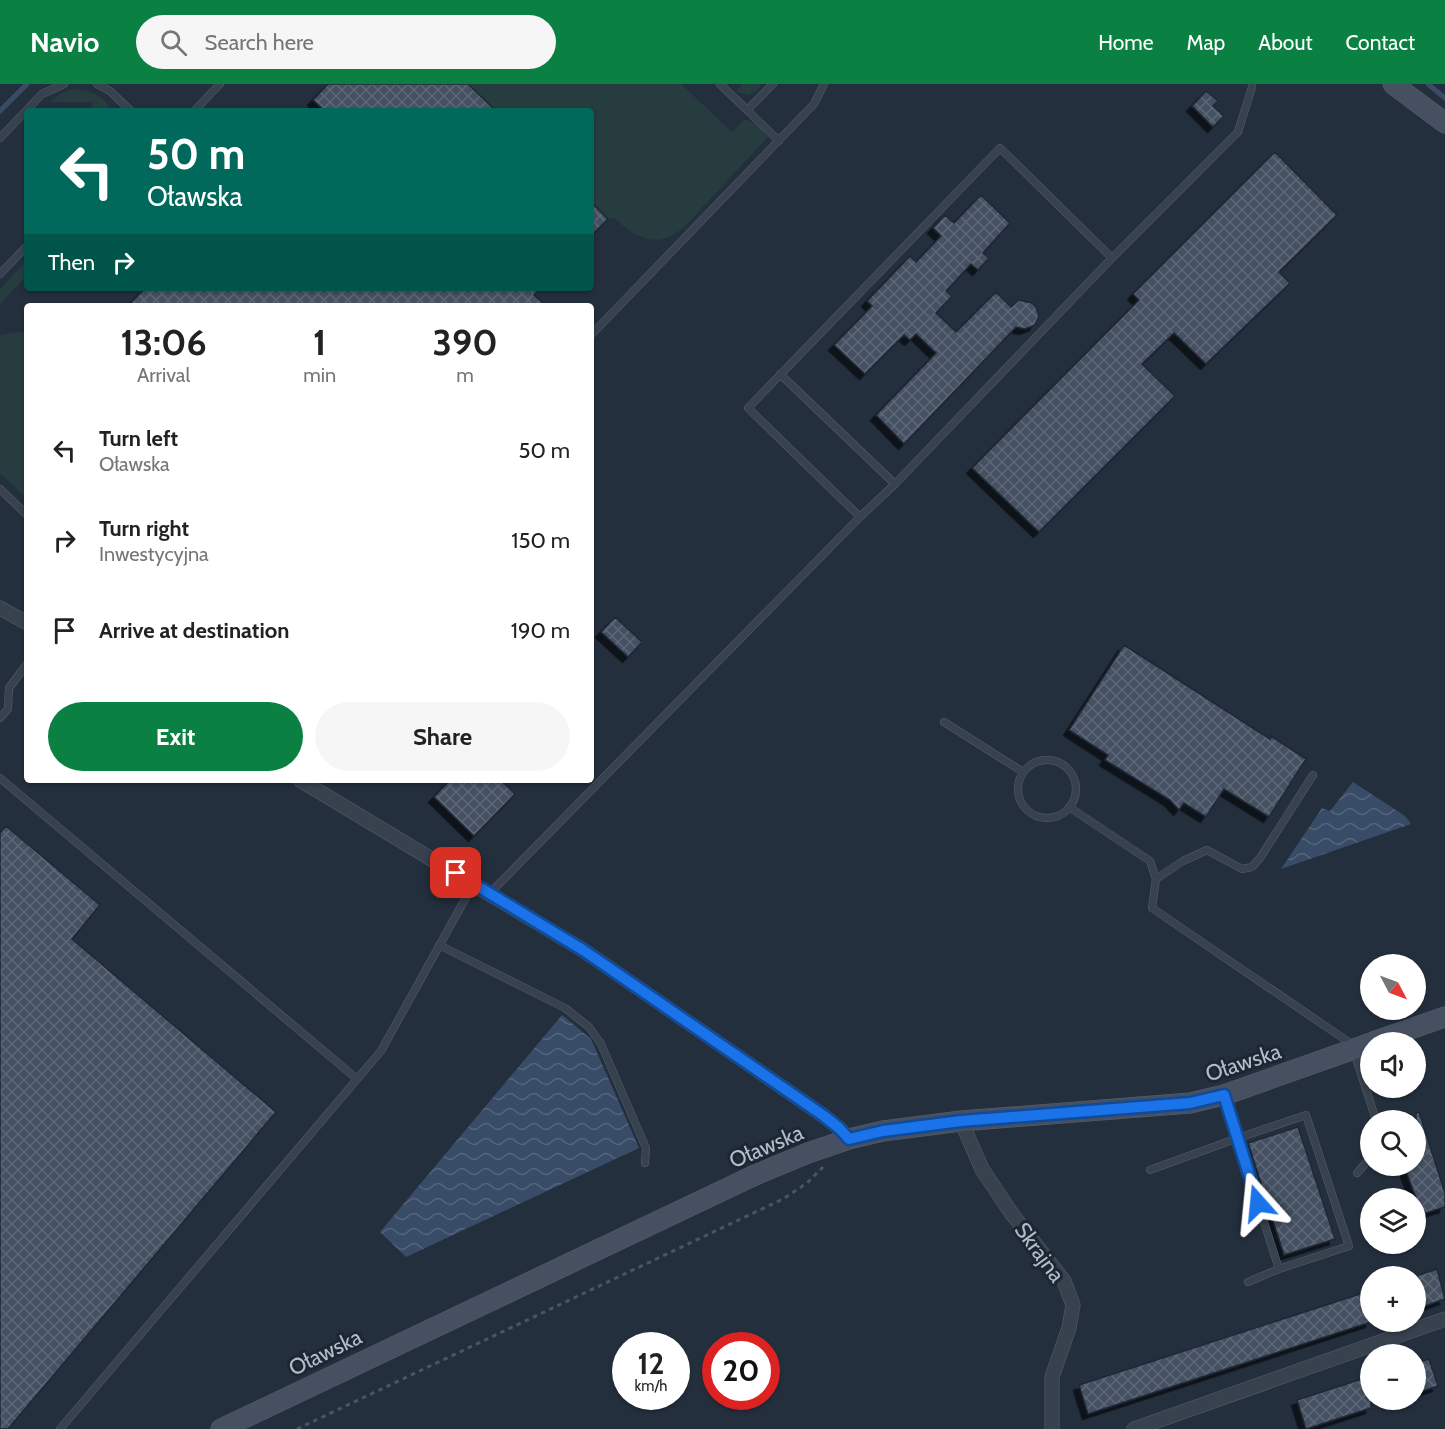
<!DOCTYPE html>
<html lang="en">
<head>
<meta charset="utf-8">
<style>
	body { margin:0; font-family:Cabin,sans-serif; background:#f6f6f6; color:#222; height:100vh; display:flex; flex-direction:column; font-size:22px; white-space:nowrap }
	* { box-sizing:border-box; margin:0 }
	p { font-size:20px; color:#767676 }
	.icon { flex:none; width:33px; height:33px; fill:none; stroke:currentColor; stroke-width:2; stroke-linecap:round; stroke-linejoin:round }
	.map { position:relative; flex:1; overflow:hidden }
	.drawer { position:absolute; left:24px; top:219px; width:570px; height:480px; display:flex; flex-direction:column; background:#fff; border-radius:6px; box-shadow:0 2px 4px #0004 }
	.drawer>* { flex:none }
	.guide { position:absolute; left:24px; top:24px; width:570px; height:183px; border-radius:6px; box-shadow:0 2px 4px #0004; background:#00695c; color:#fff; overflow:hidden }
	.needle { width:39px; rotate:131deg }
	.buttons { position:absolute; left:1360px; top:870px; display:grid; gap:12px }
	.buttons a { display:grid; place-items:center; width:66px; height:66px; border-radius:50%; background:#fff; box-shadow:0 2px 4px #0004; font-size:30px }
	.speed { position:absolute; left:612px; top:1248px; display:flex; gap:12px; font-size:30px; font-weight:700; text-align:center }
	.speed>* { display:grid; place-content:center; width:78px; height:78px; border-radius:50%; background:#fff; box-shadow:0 2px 4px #0004; line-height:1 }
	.speed small { font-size:15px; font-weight:400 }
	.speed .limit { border:9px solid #d22; background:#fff; color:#111 }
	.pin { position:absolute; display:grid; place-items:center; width:51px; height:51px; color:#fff; margin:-26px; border-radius:12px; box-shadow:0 3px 9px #0006 }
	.me { position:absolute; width:66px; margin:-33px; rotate:342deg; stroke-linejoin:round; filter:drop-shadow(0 0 4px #0008) }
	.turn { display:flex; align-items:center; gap:21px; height:126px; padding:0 24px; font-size:27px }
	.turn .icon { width:78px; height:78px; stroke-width:2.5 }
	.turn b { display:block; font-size:42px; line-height:51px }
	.then { display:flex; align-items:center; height:57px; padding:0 24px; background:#0003; gap:12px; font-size:22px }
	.eta { display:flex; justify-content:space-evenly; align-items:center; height:102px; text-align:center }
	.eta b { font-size:36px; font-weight:800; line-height:42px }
	.action { display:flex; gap:12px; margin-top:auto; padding:12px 24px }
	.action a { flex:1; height:69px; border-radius:36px; background:#0b8043; color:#fff; font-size:24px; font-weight:800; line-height:69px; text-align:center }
	.action a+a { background:#f6f6f6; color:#222 }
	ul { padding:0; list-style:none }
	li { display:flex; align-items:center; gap:18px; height:90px; padding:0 24px }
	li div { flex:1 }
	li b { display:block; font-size:22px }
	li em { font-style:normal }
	header { display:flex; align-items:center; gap:36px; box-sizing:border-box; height:84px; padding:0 30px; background:#0b8043; color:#fff }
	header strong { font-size:28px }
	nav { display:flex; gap:33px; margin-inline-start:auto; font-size:21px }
	.search { width:420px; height:54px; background:#f6f6f6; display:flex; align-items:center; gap:15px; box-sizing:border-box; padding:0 21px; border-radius:33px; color:#767676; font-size:22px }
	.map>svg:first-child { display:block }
	.grass { fill:#263c3f }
	.water { fill:url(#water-waves) }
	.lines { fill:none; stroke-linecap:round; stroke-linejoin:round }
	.stream { stroke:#394c67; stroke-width:5 }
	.building { fill:url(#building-cross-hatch); stroke:#1f2835; stroke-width:1.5; filter:url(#shadow) }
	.lane-casing { stroke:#565f6c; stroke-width:8 }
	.street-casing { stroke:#565f6c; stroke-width:15 }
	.secondary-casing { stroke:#565f6c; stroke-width:21 }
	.path { stroke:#44595c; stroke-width:3; stroke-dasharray:4.5 4.5; stroke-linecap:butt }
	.lane { stroke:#38414e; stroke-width:7 }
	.street { stroke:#38414e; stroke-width:14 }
	.secondary { stroke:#465061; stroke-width:20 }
	.route-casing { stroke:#114b97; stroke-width:15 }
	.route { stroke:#1a73e8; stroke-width:10 }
	.labels { text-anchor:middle; stroke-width:6; stroke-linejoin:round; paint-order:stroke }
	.street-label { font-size:22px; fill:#b4bcc9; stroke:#1d2633 }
</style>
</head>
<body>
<header>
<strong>Navio</strong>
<div class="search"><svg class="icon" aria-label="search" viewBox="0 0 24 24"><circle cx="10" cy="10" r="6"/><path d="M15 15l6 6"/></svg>Search here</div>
<nav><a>Home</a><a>Map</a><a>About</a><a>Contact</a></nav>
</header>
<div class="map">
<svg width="1445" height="1345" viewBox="0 0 1445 1345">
	<defs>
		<pattern id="water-waves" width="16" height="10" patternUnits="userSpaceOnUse" patternTransform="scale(1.5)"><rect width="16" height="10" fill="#394c67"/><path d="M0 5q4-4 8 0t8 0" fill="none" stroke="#53647b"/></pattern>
		<pattern id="building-cross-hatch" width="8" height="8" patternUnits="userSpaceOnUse" patternTransform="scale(1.5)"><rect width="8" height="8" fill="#455162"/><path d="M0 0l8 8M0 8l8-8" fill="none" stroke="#5d6877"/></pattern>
		<filter id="shadow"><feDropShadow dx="-5.5" dy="5.5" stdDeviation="0" flood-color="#0009"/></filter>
	</defs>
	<rect width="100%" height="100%" fill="#242f3e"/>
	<path class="grass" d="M 468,0 L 681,0 L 732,48 L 744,36 C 754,35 761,46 768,53 L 684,143 C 656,166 638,155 614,134 L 608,135 L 591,118 L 591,27 L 496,27 Z
		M 743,0 L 761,0 L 757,7 L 748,11 L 736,8 Z
		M 73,5 C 92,6 103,11 112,27 L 93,27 L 92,18 L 50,18 L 62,9 Z
		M 27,176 L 27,191 L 0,220 L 0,205 Z
		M 17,248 L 27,249 L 27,415 L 0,389 L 0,251 Z"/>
	<path class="water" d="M 1353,698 L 1405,732 L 1411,740 L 1281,785 L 1322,724 L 1330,727 Z
		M 562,931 L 591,955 L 639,1064 L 406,1173 L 380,1148 Z"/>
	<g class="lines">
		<path class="stream" d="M 1428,0 L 1445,14
			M 0,27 L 27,0"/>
	</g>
	<path class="building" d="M 328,0 L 468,0 L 496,27 L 325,27 L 313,16 Z
		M 1206,7 L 1218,17 L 1213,22 L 1224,32 L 1213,43 L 1192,22 Z
		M 1275,68 L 1337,131 L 1279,188 L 1290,199 L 1206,280 L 1174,249 L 1142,280 L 1175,312 L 1039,448 L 972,384 L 1139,216 L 1133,210 Z
		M 981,111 L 1010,139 L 983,169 L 989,174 L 978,186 L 971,180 L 946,207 L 952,212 L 936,229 L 956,248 L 996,208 L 1011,223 L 1019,216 L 1032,219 L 1036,223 L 1039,232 L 1035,241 L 1025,245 L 1016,243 L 904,360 L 876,331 L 936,269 L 916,250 L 910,256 L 904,251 L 865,290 L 834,261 L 872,222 L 867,217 L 910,172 L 916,178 L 941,152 L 933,144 L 945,131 L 954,139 Z
		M 591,118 L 608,135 L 591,152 Z
		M 145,204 L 540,204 L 534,211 L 546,222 L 128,222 Z
		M 615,533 L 642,558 L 628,573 L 601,548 Z
		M 1124,561 L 1270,655 L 1271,652 L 1306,675 L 1269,733 L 1224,705 L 1206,733 L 1184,719 L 1179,726 L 1170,716 L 1105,676 L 1108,671 L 1069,646 Z
		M 450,696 L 501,696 L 515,710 L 474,752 L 434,713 Z
		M 6,742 L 100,821 L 72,855 L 276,1028 L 8,1345 L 0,1345 L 0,749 Z
		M 1419,1028 L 1445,1109 L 1445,1123 L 1416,1132 L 1416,1114 L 1404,1082 L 1416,1082 L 1416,1029 Z
		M 1298,1043 L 1335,1155 L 1284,1171 L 1248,1059 Z
		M 1437,1185 L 1445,1215 L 1416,1225 L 1416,1192 Z
		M 1366,1208 L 1371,1225 L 1371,1238 L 1088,1330 L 1079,1301 Z
		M 1429,1275 L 1438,1302 L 1416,1309 L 1416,1279 Z
		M 1371,1292 L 1371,1324 L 1306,1345 L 1297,1316 Z"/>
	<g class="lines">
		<defs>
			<path id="lane" d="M 97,0 L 110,7 L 131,27
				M 720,0 L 747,26 L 773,0
				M 747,26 L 779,57
				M 194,27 L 220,0
				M 0,54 L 42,10 L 64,0
				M 0,190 L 27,162
				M 591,251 L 814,20 L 824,0
				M 780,290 L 895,400
				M 0,405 L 27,431
				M 860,433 L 748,324 L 1000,64 L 1112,174
				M 0,634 L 8,625 L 9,604 L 27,580
				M 944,638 L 1023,688
				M1018 705a29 29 0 1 1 58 0a29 29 0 1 1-58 0Z
				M 0,694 L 357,995
				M 1069,723 L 1150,777 L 1156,795 L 1152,824 L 1353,961
				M 1156,795 L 1183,777 L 1207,766 L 1242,785 L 1252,783 L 1260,774 L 1313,691
				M 490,809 L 860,433 L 895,400 L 1112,174 L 1238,48 L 1252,3
				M 439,861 L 565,924 L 589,943 L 601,960 L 646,1064 L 645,1079
				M 1354,968 L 1376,1036
				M 1150,1086 L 1238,1054 L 1306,1031 L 1349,1162 L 1279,1185 L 1224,1012
				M 1357,1089 L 1371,1073
				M 1248,1198 L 1279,1185
				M 60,1345 L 381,967 L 474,799"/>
			<path id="street" d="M 0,524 L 27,539
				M 300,696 L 583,866 L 824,1032 L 839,1044 L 849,1055
				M 961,1037 L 982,1085 L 1012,1130 L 1064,1197 L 1073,1221 L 1069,1244 L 1052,1293 L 1052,1345
				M 1134,1345 L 1445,1235"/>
			<path id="secondary" d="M 1393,0 L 1445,39
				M 1373,958 L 1445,933
				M 221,1345 L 753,1092 L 808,1069 L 849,1055 L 883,1047 L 961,1037 L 1190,1019 L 1224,1011 L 1371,959"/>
		</defs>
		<use href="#lane" class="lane-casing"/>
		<use href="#street" class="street-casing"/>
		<use href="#secondary" class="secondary-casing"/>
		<path class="path" d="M 297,1345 L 783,1115 L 807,1099 L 823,1083"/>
		<use href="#lane" class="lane"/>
		<use href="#street" class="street"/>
		<use href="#secondary" class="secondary"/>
	</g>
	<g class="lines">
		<defs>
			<path id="route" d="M 456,789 L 583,866 L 824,1032 L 839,1044 L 849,1055 L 883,1047 L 961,1037 L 1190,1019 L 1224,1011 L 1258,1119"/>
		</defs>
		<use href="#route" class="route-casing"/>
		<use href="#route" class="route"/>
	</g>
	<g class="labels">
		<g class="street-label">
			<text transform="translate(1243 978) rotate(-18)" y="8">Oławska</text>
			<text transform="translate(766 1062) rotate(-23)" y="8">Oławska</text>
			<text transform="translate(1040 1168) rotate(54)" y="8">Skrajna</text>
			<text transform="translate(325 1268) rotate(-26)" y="8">Oławska</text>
		</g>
	</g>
</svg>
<div class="buttons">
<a><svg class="needle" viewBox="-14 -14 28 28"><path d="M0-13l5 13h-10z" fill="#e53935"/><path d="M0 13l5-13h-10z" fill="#767676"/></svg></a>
<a><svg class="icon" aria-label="sound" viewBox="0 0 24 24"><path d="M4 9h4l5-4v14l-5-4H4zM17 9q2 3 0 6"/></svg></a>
<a><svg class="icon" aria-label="search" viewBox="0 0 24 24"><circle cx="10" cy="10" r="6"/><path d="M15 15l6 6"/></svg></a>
<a><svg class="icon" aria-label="layers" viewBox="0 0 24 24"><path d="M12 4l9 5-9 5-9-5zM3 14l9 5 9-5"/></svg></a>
<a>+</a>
<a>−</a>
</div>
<div class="speed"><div>12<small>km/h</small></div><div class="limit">20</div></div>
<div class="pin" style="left:456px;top:789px;background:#d93025"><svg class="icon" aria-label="arrive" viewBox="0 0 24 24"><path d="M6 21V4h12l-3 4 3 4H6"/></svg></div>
<svg class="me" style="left:1258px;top:1119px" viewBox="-20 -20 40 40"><path d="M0-17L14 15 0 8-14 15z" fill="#1a73e8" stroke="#fff" stroke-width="4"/></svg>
<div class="guide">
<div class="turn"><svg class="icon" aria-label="left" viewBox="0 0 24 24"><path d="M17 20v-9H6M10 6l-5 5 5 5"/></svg><div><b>50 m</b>Oławska</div></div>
<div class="then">Then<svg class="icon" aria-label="right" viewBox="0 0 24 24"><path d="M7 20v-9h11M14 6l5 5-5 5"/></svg></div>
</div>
<section class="drawer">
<div class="eta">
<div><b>13:06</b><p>Arrival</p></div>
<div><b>1</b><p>min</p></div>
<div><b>390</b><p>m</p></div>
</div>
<ul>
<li><svg class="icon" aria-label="left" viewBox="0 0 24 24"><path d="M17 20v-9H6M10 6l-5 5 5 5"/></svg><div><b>Turn left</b><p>Oławska</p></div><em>50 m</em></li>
<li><svg class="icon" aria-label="right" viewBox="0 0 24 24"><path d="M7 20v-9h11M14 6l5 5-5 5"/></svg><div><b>Turn right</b><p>Inwestycyjna</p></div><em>150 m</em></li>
<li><svg class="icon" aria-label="arrive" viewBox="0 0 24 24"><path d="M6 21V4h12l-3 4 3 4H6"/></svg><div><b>Arrive at destination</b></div><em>190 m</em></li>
</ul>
<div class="action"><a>Exit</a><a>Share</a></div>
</section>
</div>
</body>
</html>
